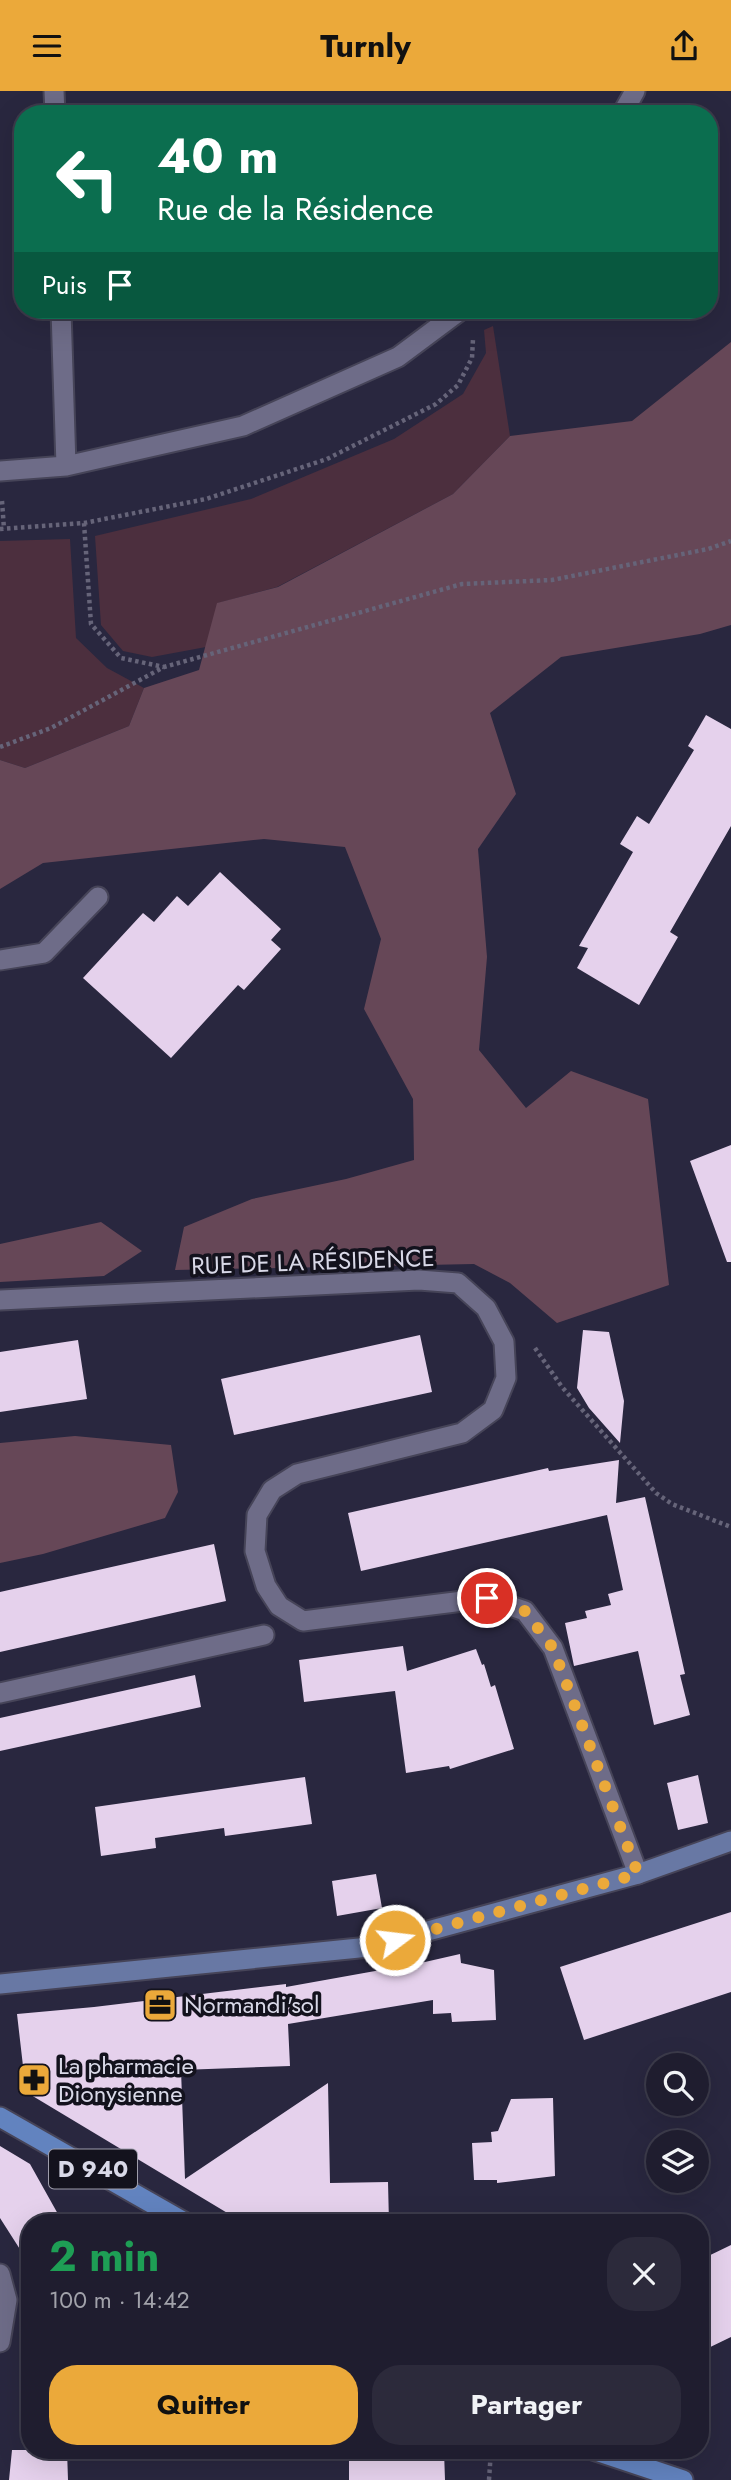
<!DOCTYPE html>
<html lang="fr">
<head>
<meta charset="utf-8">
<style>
	body { margin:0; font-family:Jost,sans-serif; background:#2c2a3b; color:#f1f3f6; height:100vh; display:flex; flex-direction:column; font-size:26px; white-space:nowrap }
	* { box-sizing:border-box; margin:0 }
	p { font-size:23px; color:#a1a2aa }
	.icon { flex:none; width:38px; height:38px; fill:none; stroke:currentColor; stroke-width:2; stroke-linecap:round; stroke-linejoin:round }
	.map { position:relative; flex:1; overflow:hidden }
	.drawer { position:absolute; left:21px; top:2123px; width:688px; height:245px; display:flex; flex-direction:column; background:#1f1d2f; border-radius:28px; box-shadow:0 7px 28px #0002,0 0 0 2px #3c3b4b }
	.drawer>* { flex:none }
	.hud { position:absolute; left:14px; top:14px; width:704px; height:214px; border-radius:28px; box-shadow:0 7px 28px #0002,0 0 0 2px #3c3b4b; background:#0b6e4f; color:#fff; overflow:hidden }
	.fabs { position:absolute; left:646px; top:1962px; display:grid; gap:14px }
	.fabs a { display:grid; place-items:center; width:63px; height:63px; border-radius:50%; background:#1f1d2f; box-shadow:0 7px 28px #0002,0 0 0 2px #3c3b4b; font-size:35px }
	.pin { position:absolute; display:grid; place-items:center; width:60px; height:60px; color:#fff; margin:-30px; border:4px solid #fff; border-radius:50%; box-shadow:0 2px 7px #0007 }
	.me { position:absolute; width:77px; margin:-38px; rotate:75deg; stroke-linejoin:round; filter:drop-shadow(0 0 5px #0008) }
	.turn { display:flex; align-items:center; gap:24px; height:147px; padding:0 28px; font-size:32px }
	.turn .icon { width:91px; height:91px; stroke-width:2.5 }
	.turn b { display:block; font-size:49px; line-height:60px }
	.then { display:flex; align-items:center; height:66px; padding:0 28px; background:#0003; gap:14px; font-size:26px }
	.round { display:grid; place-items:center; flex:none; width:74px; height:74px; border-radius:28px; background:#2c2a3b }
	.head { display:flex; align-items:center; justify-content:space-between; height:119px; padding:0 28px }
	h1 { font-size:42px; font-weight:700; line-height:52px; color:#1e9e55 }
	.action { display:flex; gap:14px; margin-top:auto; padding:14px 28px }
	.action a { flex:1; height:80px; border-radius:28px; background:#eba93a; color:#111; font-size:28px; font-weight:700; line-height:80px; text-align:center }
	.action a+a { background:#2c2a3b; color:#f1f3f6 }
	header { display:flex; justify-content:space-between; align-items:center; height:91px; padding:0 28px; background:#eba93a; color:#111; font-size:32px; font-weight:700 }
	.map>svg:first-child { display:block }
	.green { fill:#4c2f3e }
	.forest { fill:#664757 }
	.building { fill:#e5d1ec }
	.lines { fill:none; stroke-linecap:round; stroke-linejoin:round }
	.service-casing { stroke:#464458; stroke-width:23 }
	.minor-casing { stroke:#464458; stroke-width:23 }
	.secondary-casing { stroke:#464458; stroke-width:23 }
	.primary-casing { stroke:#464458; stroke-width:23 }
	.path { stroke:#666479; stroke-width:4.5; stroke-dasharray:3.5 3.5; stroke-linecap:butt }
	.service { stroke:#6e6c88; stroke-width:19 }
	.minor { stroke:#6e6c88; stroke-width:19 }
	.secondary { stroke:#6878a4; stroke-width:19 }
	.primary { stroke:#6283bf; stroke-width:19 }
	.route { stroke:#eba93a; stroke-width:12; stroke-dasharray:0 21.6 }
	.labels { text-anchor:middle; stroke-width:7; stroke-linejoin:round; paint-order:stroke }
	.shield { fill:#13121d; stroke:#9e9dab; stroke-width:2 }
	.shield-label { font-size:23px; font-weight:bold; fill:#d9d9e8 }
	.street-label { font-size:24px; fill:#d9d9e8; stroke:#13121d }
	.poi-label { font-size:24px; fill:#d9d9e8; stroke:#13121d; text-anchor:start }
</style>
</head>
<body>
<header><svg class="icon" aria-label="menu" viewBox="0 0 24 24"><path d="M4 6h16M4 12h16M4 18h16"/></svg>Turnly<svg class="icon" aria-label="share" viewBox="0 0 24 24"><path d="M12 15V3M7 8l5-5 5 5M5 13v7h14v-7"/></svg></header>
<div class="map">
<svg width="731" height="2389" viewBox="0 0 731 2389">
	<rect width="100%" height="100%" fill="#29273f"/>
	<path class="green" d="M 493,235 L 510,345 L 453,403 L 277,496 L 218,512 L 206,556 L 152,566 L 123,560 L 101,534 L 95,445 L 251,408 L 394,348 L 463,303 L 486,262 L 484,239 Z
		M 70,448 L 76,547 L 107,577 L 144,597 L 129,635 L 25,677 L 0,669 L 0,450 Z"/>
	<path class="forest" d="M 731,251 L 731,534 L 700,543 L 561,566 L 490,622 L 516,703 L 478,758 L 487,866 L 479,959 L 526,1017 L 571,980 L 648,1008 L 669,1194 L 557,1232 L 510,1192 L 474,1173 L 175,1179 L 184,1136 L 252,1108 L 346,1088 L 414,1069 L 413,1008 L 364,918 L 381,848 L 345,756 L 264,748 L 43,772 L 0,798 L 0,669 L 25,677 L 129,635 L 144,597 L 199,579 L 217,512 L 278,496 L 453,403 L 510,345 L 632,330 Z
		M 101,1131 L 142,1160 L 104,1185 L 0,1191 L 0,1153 Z
		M 75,1345 L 171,1354 L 178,1401 L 165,1427 L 43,1463 L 0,1472 L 0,1352 Z"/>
	<path class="building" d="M 706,624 L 731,638 L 731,735 L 670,841 L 678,846 L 639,914 L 577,877 L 588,857 L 579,855 L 633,761 L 620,753 L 637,725 L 649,733 L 694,659 L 688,655 Z
		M 220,781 L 281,838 L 271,849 L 281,858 L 244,899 L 238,894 L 171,967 L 83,887 L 143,822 L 154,831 L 177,805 L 188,815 Z
		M 731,1054 L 731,1171 L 727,1171 L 690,1070 Z
		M 583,1239 L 609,1241 L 624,1310 L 620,1352 L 589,1317 L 577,1297 Z
		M 420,1244 L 432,1301 L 234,1344 L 221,1288 Z
		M 78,1249 L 87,1308 L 0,1321 L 0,1261 Z
		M 619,1369 L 616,1412 L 645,1406 L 685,1583 L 680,1584 L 690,1624 L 654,1634 L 638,1560 L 574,1575 L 565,1532 L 587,1527 L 585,1520 L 611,1514 L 608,1503 L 623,1499 L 607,1424 L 361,1480 L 348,1422 L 548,1377 L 549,1380 Z
		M 214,1453 L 226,1510 L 0,1561 L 0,1501 Z
		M 403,1555 L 407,1580 L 476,1558 L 482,1574 L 484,1573 L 491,1596 L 495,1594 L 514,1658 L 450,1678 L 449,1675 L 406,1682 L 395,1600 L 304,1611 L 299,1569 Z
		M 195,1584 L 201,1616 L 0,1660 L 0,1627 Z
		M 698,1684 L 708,1732 L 678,1739 L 667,1692 Z
		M 305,1686 L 312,1733 L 225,1745 L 224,1737 L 155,1747 L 156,1757 L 101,1765 L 95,1716 Z
		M 376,1783 L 382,1817 L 337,1825 L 332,1790 Z
		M 731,1821 L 731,1901 L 584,1949 L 560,1876 Z
		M 460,1863 L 461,1872 L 494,1879 L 496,1929 L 452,1931 L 451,1922 L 433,1923 L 433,1909 L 288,1933 L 290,1975 L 181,1979 L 185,2088 L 328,1992 L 330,2092 L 388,2091 L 389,2132 L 244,2132 L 26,2001 L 17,1923 L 94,1916 L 286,1893 L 286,1896 L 403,1875 L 403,1876 Z
		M 553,2007 L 555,2085 L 497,2092 L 497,2089 L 474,2089 L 472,2052 L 492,2051 L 491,2041 L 498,2040 L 511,2008 Z
		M 0,2055 L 30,2073 L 63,2132 L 30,2132 L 30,2174 L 0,2127 Z
		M 731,2154 L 731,2246 L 700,2261 L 700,2169 Z
		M 12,2359 L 67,2359 L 68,2389 L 9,2389 Z
		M 349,2360 L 444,2360 L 445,2389 L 349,2389 Z"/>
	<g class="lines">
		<defs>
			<path id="service" d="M 0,869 L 44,862 L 98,806
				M 0,1209 L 419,1189 L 458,1192 L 486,1217 L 504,1251 L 506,1287 L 493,1319 L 462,1342 L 297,1383 L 272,1399 L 257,1424 L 255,1460 L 266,1495 L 279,1515 L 303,1530 L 487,1507 L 525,1520 L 553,1557 L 638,1783
				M 0,1602 L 264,1544"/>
			<path id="minor" d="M 54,0 L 55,23
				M 622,23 L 635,0
				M 61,219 L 66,375
				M 0,380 L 66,375 L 243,335 L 398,266 L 461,219
				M 0,2183 L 7,2209 L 0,2251"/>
			<path id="secondary" d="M 0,1893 L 369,1856 L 638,1783 L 731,1750"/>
			<path id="primary" d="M 0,2026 L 186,2132
				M 593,2359 L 683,2389"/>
		</defs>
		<use href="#service" class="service-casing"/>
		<use href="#minor" class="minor-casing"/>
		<use href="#secondary" class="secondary-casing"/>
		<use href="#primary" class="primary-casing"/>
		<path class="path" d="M 2,410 L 4,438
			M 84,432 L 91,533 L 121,567 L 164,576
			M 0,438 L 84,432 L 206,408 L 327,368 L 436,313 L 458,294 L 472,267 L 473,248
			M 0,656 L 51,637 L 164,576 L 462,493 L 552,489 L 708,458 L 731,450
			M 535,1257 L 562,1296 L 656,1402 L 672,1413 L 731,1436
			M 489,2389 L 491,2359"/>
		<use href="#service" class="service"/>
		<use href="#minor" class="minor"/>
		<use href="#secondary" class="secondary"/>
		<use href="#primary" class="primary"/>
	</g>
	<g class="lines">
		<path class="route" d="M 395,1849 L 638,1783 L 553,1557 L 525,1520 L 487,1507"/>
	</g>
	<defs>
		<symbol id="office-square" viewBox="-11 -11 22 22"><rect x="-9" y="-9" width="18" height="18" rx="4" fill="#eba93a" stroke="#13121d"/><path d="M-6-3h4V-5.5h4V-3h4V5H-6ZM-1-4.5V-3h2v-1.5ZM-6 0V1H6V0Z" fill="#111"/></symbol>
		<symbol id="pharmacy-square" viewBox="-11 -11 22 22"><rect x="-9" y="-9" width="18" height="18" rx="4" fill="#eba93a" stroke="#13121d"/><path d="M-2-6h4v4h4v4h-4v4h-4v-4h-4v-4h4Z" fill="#111"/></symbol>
	</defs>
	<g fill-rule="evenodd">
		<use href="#office-square" x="141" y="1895" width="38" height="38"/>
		<use href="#pharmacy-square" x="15" y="1970" width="38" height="38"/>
	</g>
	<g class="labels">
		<rect class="shield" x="49" y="2058.5" width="88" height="39" rx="5"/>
		<g class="shield-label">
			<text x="93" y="2086">D 940</text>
		</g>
		<g class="street-label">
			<text transform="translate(313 1171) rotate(-2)" y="8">RUE DE LA RÉSIDENCE</text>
		</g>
		<g class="poi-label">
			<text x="184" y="1922">Normandi'sol</text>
			<text x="58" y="1983">La pharmacie<tspan x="58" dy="28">Dionysienne</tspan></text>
		</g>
	</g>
</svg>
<div class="fabs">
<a><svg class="icon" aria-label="search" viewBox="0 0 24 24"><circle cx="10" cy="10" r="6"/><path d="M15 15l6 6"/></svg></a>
<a><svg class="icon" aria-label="layers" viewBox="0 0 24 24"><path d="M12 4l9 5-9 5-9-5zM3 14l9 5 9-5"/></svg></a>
</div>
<div class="pin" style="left:487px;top:1507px;background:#d93025"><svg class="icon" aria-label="arrive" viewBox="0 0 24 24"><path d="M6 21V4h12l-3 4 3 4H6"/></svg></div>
<svg class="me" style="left:395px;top:1849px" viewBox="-20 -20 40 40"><circle r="17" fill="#eba93a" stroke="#fff" stroke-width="3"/><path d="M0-11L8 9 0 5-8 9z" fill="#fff"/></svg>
<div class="hud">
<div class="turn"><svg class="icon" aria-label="left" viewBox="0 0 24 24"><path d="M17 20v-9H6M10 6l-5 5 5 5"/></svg><div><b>40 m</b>Rue de la Résidence</div></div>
<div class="then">Puis<svg class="icon" aria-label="arrive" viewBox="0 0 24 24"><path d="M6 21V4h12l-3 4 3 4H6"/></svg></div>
</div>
<section class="drawer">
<div class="head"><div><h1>2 min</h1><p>100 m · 14:42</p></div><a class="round"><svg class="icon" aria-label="close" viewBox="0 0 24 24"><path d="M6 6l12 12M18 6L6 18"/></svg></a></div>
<div class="action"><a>Quitter</a><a>Partager</a></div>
</section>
</div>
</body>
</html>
